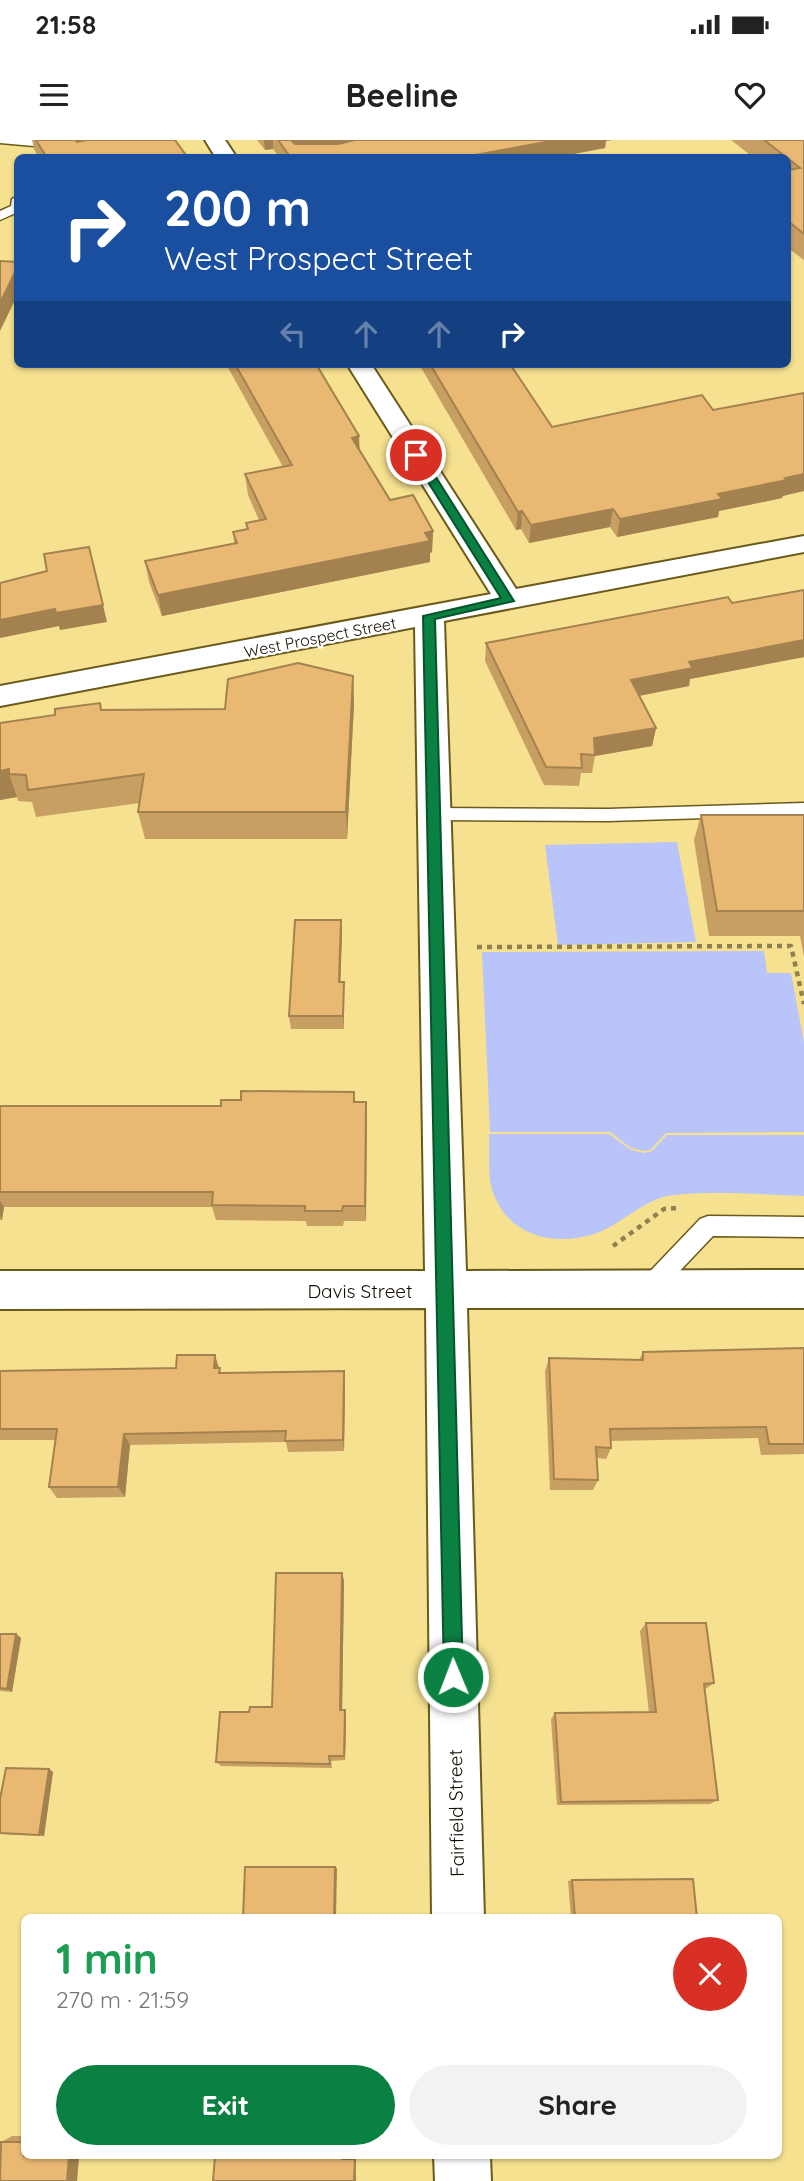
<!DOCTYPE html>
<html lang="en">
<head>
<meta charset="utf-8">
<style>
	body { margin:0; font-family:Quicksand,sans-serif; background:#f2f2f2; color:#222; height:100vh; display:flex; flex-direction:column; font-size:26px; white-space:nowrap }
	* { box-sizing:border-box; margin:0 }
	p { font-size:23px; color:#767676 }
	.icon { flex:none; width:38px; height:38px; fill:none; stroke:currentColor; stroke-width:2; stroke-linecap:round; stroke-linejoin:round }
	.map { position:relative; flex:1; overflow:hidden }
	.panel { position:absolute; left:21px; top:1774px; width:761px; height:245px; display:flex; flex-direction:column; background:#fff; border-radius:10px; box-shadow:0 2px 5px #0004 }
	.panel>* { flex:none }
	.guide { position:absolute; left:14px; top:14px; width:777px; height:214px; border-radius:10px; box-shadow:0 2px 5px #0004; background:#1a4fa0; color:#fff; overflow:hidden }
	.pin { position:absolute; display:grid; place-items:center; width:60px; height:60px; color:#fff; margin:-30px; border:4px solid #fff; border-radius:50%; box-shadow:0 2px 7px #0007 }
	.me { position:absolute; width:77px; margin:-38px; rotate:359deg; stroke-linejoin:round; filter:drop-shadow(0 0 5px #0008) }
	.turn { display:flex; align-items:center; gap:24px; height:147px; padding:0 35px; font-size:32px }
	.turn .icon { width:91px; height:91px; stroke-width:2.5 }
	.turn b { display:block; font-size:49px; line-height:60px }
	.lanes { display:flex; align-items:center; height:66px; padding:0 35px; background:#0003; justify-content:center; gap:35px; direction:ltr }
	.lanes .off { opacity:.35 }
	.round { display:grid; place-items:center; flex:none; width:74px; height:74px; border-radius:37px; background:#f2f2f2 }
	.head { display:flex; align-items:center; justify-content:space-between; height:119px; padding:0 35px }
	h1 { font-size:42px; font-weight:700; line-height:52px; color:#1e9e55 }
	.action { display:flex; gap:14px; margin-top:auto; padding:14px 35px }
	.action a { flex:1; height:80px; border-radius:42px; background:#0b8043; color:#fff; font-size:28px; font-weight:700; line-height:80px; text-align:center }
	.action a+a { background:#f2f2f2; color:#222 }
	.status { display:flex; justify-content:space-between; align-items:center; height:49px; padding:0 35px; background:#fff; direction:ltr }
	.status svg { height:19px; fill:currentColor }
	header { display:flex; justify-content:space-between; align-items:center; height:91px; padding:0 35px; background:#fff; font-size:32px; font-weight:700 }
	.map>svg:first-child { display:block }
	.green { fill:#b9c4fb }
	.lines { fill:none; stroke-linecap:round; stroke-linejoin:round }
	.service-casing { stroke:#6a5b1c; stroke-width:3 }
	.minor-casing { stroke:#6a5b1c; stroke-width:4 }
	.path { stroke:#8f814e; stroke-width:4.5; stroke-dasharray:5 5; stroke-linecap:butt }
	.service { fill:#fff; fill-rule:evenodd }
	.minor { fill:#fff; fill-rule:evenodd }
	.wall { fill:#c89f63 }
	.shaded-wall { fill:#a38250 }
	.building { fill:#e9b973; stroke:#a38250; stroke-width:2 }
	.route { fill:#0b8043; stroke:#07532c; stroke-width:2 }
	.labels { text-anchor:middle; stroke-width:5; stroke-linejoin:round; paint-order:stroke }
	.far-street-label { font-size:16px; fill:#140e00; stroke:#fff }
	.street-label { font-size:19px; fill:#140e00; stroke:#fff }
</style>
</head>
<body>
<div class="status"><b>21:58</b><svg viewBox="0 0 49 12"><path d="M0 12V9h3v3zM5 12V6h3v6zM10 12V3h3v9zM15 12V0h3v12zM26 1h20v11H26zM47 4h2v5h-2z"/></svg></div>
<header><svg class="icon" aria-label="menu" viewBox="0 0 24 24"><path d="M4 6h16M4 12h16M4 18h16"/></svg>Beeline<svg class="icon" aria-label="heart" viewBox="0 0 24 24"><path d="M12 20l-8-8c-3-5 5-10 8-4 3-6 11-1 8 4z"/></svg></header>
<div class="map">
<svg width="804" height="2041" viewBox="0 0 804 2041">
	<rect width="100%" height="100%" fill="#f5e18f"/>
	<path class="green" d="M 677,702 L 696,802 L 558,805 L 545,705 Z
		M 764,811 L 767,833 L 791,833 L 804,902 L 804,992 L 666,993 L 650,1010 L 644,1011 L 631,1008 L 610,992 L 490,992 L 482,812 Z
		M 489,994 L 609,994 L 631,1010 L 644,1013 L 652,1011 L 667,995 L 804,995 L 804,1056 C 769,1055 690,1049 660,1058 C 637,1066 618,1086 594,1094 C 553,1107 508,1096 493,1052 C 487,1036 490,1011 489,994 Z"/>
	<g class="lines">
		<defs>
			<path id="service" d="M 0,0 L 79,0 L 45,7 L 0,3 Z
				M 18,56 L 18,72 L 0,80 L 0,71 L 11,66 L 12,59 Z
				M 804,663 L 804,675 L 608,681 L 434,680 L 425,674 L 434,668 L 608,669 Z
				M 708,1076 L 804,1077 L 804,1097 L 713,1096 L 655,1157 L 647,1160 L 639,1157 L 636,1150 L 639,1143 L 700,1079 Z"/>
			<path id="minor" d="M 205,0 L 225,0 L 237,18 L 216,18 Z
				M 347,224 L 371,224 L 516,449 L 804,396 L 804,412 L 444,481 L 466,1131 L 804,1130 L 804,1168 L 467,1168 L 484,1778 L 432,1778 L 426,1168 L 0,1169 L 0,1131 L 425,1131 L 415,487 L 0,566 L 0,546 L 491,454 Z
				M 434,2016 L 490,2016 L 491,2041 L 435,2041 Z"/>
		</defs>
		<use href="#service" class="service-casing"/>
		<use href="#minor" class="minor-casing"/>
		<path class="path" d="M 477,807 L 791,806 L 804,864
			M 613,1106 L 664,1069 L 677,1068"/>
		<use href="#service" class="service"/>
		<use href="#minor" class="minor"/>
	</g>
	<path class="wall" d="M 32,0 L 75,0 L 77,2 L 188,18 L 39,18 L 34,9 Z
		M 257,0 L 611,0 L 606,1 L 605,8 L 552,18 L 280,18 L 273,9 L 265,10 Z
		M 731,0 L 804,0 L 804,120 L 788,108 L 788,18 L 754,18 Z
		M 226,224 L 316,224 L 359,296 L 359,310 L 390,360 L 433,391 L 432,412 L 430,413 L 430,422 L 162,476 L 149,442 L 145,421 L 234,403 L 233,392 L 247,389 L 246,383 L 259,380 L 248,355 L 245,334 L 283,327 Z
		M 419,224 L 510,224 L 552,287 L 783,356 L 782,358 L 719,371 L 718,377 L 617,397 L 610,387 L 529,403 L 521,389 L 516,390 Z
		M 804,450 L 804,517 L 690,539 L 689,546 L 639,556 L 656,588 L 652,606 L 595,616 L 592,633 L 581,633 L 579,646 L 544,645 L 485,521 L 486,503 L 732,463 Z
		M 353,536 L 354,564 L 347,699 L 145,699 L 138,672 L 140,663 L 36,677 L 32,662 L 18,661 L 17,657 L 0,660 L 0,583 L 102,570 L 225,569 Z
		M 701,675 L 804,675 L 804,817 L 800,796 L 709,796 L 694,700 Z
		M 341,780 L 342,793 L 340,842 L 344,855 L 344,889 L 291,889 L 289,876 Z
		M 354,952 L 354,962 L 366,962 L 366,1081 L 344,1081 L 343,1086 L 307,1086 L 306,1081 L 216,1080 L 212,1067 L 4,1067 L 2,1080 L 0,1080 L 0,966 L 221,966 L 241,960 Z
		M 804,1208 L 804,1314 L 761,1315 L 758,1298 L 611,1301 L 611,1308 L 606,1319 L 597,1318 L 598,1340 L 593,1350 L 550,1350 L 545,1231 L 549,1218 L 639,1220 L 643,1212 Z
		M 219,1228 L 221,1233 L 344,1231 L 345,1243 L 344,1311 L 288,1312 L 286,1302 L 130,1305 L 125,1357 L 57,1358 L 49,1347 L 55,1300 L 0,1300 L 0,1231 Z
		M 342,1433 L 344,1441 L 342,1570 L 346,1576 L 345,1620 L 331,1621 L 332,1628 L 221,1626 L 216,1622 L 272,1567 Z
		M 646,1483 L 714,1543 L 704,1550 L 718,1660 L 710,1664 L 557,1665 L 551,1579 L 555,1573 L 649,1573 L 640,1491 Z
		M 0,1494 L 16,1494 L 21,1498 L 12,1552 L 0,1551 Z
		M 49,1629 L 53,1632 L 44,1696 L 0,1694 L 0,1659 Z
		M 572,1740 L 697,1778 L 571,1778 L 568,1741 Z
		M 12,1996 L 24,1996 L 24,2016 L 79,2016 L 77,2041 L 0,2041 L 1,2002 Z
		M 215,2016 L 356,2016 L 356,2041 L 213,2041 Z"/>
	<path class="shaded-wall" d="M 264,0 L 273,0 L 273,9 L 265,10 Z
		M 293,0 L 353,0 L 294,18 L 292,1 Z
		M 556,0 L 611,0 L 606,1 L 605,8 L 552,18 L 459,18 Z
		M 18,126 L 18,154 L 0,191 L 0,163 Z
		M 359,296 L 360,318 L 352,298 Z
		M 804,334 L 804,351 L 783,356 L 782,358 L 719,371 L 718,377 L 617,397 L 620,379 L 718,354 Z
		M 613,369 L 610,387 L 529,403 L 531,385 Z
		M 522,371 L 521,389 L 516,390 L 518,372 Z
		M 433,391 L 432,412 L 430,413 L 430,422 L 162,476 L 158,455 Z
		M 103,465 L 107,482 L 60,490 L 59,486 L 0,498 L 0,480 L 55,469 Z
		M 804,500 L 804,517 L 690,539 L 689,546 L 627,558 L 631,540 L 689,522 Z
		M 353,536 L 354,564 L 347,699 L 346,672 Z
		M 656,588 L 652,606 L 595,616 L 594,598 Z
		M 9,629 L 9,634 L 17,657 L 0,660 L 0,631 Z
		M 341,780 L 342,793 L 340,855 L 339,842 Z
		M 344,842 L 344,889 L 343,876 Z
		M 366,962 L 367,978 L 366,1081 L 365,1066 Z
		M 0,1061 L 4,1067 L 2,1080 L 0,1076 Z
		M 215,1215 L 219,1228 L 214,1228 Z
		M 344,1231 L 345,1243 L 344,1311 L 343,1300 Z
		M 124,1294 L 130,1305 L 125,1357 L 118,1347 Z
		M 342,1433 L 344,1441 L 342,1576 L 340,1570 Z
		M 16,1494 L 21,1498 L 12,1552 L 7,1549 Z
		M 345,1570 L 346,1576 L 345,1620 L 344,1616 Z
		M 49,1629 L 53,1632 L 44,1696 L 39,1695 Z
		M 335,1727 L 337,1728 L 336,1778 L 334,1778 Z
		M 69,2016 L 79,2016 L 77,2041 L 67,2041 Z
		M 355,2016 L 356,2041 L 354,2041 L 355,2019 Z"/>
	<path class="building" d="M 36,0 L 75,0 L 77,2 L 87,0 L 175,0 L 188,18 L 47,18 Z
		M 278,0 L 293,0 L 292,1 L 295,4 L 338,4 L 355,0 L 556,0 L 459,18 L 291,18 Z
		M 764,0 L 804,0 L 804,94 L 788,81 L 788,30 L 800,28 Z
		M 0,121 L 18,122 L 18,126 L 0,163 Z
		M 235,224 L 316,224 L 359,296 L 352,298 L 390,360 L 413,355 L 433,391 L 425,393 L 430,401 L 158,455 L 145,421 L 237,403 L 233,392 L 248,389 L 246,383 L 266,379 L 245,334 L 292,325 Z
		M 430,224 L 510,224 L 552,287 L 702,255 L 713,270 L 804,253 L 804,334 L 785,338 L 787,340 L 718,354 L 722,359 L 620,379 L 613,369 L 531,385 L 522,371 L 518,372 Z
		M 89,407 L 103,465 L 56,473 L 55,469 L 0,480 L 0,443 L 47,431 L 44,414 Z
		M 804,450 L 804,500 L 689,522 L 693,528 L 631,540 L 656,588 L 594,598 L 595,615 L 581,614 L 582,628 L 546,627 L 486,503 L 728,457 L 732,463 Z
		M 298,523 L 353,536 L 346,672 L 138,672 L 144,634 L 28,650 L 26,635 L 9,634 L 9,629 L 0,631 L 0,583 L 55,575 L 55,569 L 100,563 L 101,570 L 225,569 L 228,539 Z
		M 701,675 L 804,675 L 804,771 L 717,771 Z
		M 295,780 L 341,780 L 339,842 L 344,842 L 343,876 L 289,876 Z
		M 241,951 L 354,952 L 354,962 L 366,962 L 365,1066 L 343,1066 L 342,1071 L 305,1071 L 305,1066 L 212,1065 L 213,1052 L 0,1052 L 0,966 L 221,966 L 221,960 L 241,960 Z
		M 804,1208 L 804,1304 L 769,1304 L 766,1287 L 610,1289 L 611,1308 L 596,1307 L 598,1340 L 554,1339 L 549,1218 L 643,1220 L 643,1212 Z
		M 177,1215 L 215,1215 L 214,1228 L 220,1228 L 219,1233 L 344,1231 L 343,1300 L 285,1301 L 286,1291 L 124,1294 L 118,1347 L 49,1347 L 57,1289 L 0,1289 L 0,1231 L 176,1228 Z
		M 276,1433 L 342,1433 L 340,1570 L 345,1570 L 344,1616 L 329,1616 L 330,1624 L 216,1622 L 220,1572 L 249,1572 L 250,1567 L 272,1567 Z
		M 646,1483 L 706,1483 L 714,1543 L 704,1544 L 718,1660 L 561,1662 L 555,1573 L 656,1572 Z
		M 0,1494 L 16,1494 L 7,1549 L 0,1548 Z
		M 6,1628 L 49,1629 L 39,1695 L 0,1693 L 0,1659 Z
		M 245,1727 L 335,1727 L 334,1778 L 243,1778 Z
		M 693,1739 L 697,1778 L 575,1778 L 572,1740 Z
		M 1,2002 L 24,2002 L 24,2016 L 69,2016 L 67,2041 L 0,2041 Z
		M 215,2016 L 342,2016 L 342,2019 L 355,2019 L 354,2041 L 213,2041 Z"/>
	<path class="route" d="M 416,312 L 422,315 L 514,461 L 435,479 L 463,1537 L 460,1544 L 453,1547 L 446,1544 L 444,1537 L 423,476 L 501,458 L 411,315 Z"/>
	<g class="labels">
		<g class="far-street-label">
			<text transform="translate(320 497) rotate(-11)" y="6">West Prospect Street</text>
		</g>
		<g class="street-label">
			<text x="360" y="1158">Davis Street</text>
			<text transform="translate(456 1673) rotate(-91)" y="7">Fairfield Street</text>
		</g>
	</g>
</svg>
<div class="pin" style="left:416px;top:315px;background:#d93025"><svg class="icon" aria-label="arrive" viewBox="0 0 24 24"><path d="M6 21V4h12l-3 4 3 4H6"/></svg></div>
<svg class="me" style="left:453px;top:1537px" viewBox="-20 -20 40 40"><circle r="17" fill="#0b8043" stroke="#fff" stroke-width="3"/><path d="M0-11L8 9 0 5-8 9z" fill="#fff"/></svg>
<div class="guide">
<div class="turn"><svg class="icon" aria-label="right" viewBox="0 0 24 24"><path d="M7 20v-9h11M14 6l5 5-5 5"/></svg><div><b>200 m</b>West Prospect Street</div></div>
<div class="lanes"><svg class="icon off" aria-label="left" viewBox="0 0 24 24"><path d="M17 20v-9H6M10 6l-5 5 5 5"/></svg><svg class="icon off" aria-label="ahead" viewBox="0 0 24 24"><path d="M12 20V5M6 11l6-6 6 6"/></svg><svg class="icon off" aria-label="ahead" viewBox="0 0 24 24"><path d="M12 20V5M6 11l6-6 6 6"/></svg><svg class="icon" aria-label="right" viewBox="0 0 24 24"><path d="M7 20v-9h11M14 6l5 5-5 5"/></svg></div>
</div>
<section class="panel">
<div class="head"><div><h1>1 min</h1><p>270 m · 21:59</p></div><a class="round" style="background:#d93025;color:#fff"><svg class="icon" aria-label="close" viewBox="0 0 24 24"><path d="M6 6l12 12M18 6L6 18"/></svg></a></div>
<div class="action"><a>Exit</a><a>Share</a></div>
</section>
</div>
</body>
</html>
